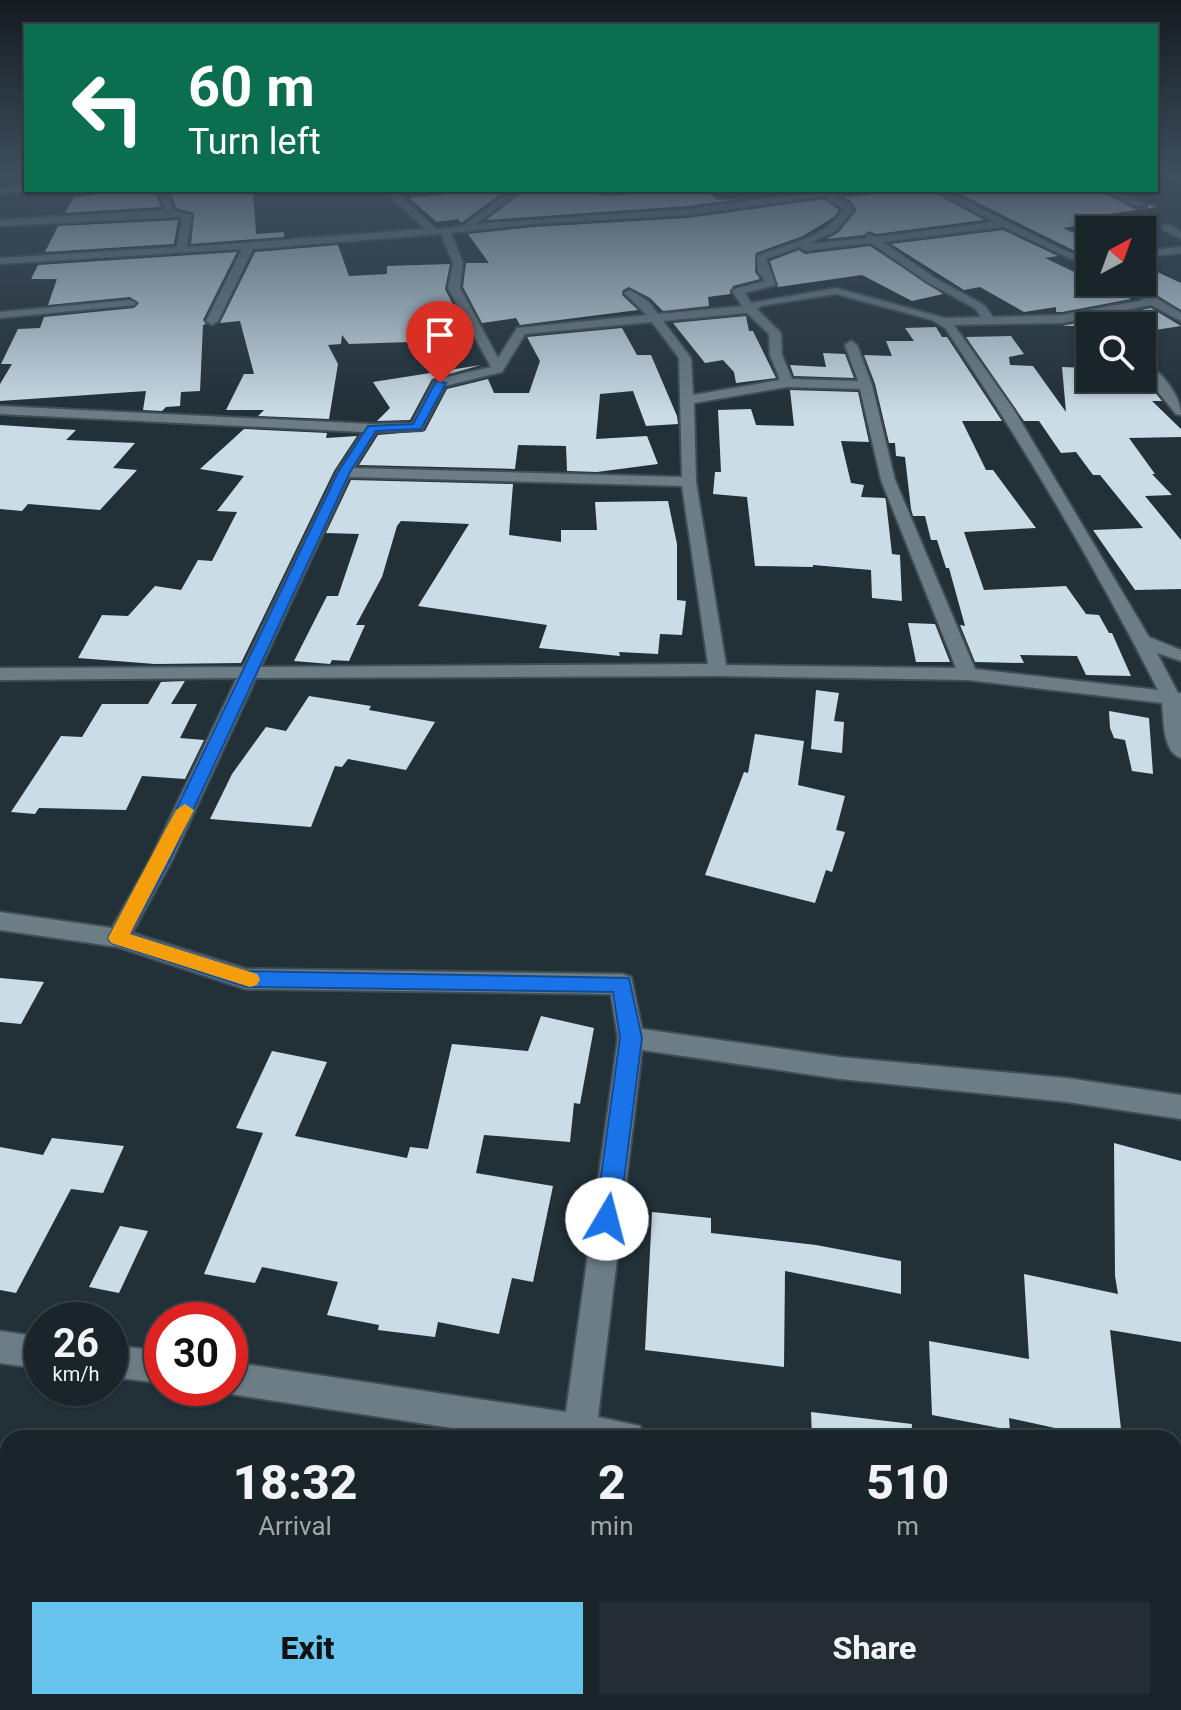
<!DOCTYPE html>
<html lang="en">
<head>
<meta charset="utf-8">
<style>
	body { margin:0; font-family:Roboto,sans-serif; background:#232d32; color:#f1f3f6; height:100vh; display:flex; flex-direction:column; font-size:30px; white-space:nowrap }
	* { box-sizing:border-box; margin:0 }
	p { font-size:26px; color:#9fa5a8 }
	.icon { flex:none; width:44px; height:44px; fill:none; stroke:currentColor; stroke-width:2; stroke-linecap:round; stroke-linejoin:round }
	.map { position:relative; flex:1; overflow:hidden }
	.details { position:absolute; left:0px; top:1430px; width:1182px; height:280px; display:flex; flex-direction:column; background:#1a252a; border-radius:24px 24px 0 0; box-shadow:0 2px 6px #0004,0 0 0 2px #384247 }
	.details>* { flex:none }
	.top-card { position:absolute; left:24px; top:24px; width:1134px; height:168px; border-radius:0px; box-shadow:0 2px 6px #0004,0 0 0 2px #384247; background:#0b6e4f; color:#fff; overflow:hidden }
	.needle { width:52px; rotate:41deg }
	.tools { position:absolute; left:1076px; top:216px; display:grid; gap:16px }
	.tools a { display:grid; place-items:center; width:80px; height:80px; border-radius:0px; background:#1a252a; box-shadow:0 2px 6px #0004,0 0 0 2px #384247; font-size:40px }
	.speed { position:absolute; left:24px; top:1302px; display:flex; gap:16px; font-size:40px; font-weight:700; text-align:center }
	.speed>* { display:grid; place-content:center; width:104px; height:104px; border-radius:50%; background:#1a252a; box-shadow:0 2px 6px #0004,0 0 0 2px #384247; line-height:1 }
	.speed small { font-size:20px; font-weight:400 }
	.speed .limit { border:12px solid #d22; background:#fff; color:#111 }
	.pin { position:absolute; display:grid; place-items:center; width:68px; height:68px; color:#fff; margin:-82px -34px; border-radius:50% 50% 50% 0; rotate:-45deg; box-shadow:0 0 8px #0007 }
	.pin .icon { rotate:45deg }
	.me { position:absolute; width:88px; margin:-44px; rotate:8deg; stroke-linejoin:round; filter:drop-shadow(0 0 6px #0008) }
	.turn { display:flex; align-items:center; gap:28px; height:168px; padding:0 32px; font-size:36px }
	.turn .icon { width:104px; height:104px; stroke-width:2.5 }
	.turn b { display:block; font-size:56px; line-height:68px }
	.eta { display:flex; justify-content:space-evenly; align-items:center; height:136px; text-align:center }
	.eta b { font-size:48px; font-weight:800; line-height:56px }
	.primary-button { display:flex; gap:16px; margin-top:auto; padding:16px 32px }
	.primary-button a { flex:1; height:92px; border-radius:0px; background:#67c4ef; color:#111; font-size:32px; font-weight:800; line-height:92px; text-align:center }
	.primary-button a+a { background:#232d32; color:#f1f3f6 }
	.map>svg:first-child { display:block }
	.building { fill:#cadce6 }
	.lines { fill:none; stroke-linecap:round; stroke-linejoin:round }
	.minor-casing { stroke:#404d53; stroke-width:4 }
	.minor { fill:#6c7d86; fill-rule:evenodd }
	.route { fill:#1a73e8; stroke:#114b97; stroke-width:2 }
	.slow { fill:#f59e0b }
</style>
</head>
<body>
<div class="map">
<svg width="1181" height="1710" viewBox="0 0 1181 1710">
	<rect width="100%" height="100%" fill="#223138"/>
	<path class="building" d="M 133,190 L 154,190 L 161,207 L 65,213 L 74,197 Z
		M 170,190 L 253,190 L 256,234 L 284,232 L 284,237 L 191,244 L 194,213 L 176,208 Z
		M 486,190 L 506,190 L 461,223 L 458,219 L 437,222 L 409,198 Z
		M 525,190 L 595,190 L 599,196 L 707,190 L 717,200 L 738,199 L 688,206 L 486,220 Z
		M 920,190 L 930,190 L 984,220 L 876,234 L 869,231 L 864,235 L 826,239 L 838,233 L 856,211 L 851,201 L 843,197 Z
		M 952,190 L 1098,190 L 1137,210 L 1147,208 L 1149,204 L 1157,207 L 1095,216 L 1106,221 L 1063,228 L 1090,240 L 1090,251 L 1079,253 Z
		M 824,199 L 839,210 L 834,217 L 803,236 L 756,253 L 755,272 L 760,279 L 733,286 L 730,294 L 708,297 L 709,306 L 663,311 L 650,298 L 629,287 L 623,290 L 622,295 L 638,310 L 520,325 L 516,318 L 482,323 L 463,287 L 466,263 L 489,263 L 468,234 L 532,227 L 688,218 Z
		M 178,220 L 174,244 L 45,252 L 58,226 Z
		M 1003,230 L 1058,256 L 1045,258 L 1131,299 L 1062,312 L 1056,312 L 1056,307 L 1024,312 L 980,287 L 964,290 L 891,244 Z
		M 338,245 L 349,276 L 387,274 L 387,266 L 450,264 L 445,289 L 471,340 L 349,344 L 342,335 L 341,344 L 328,345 L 338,364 L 329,419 L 258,416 L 264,410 L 226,410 L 244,374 L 254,374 L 240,321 L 220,323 L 255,252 Z
		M 870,246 L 943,294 L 912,301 L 862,275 L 778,287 L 770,261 L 799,250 L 805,254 Z
		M 237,252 L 203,320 L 206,324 L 203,325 L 200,391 L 181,392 L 180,406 L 166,407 L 162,411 L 143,410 L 146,391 L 0,401 L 0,384 L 12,364 L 1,364 L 18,329 L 40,328 L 44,317 L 134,308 L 139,303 L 130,297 L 48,305 L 57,279 L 31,279 L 38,265 Z
		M 1155,271 L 1181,283 L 1181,310 L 1142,286 L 1142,272 Z
		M 1151,308 L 1181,326 L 1142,332 L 1142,326 L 1062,326 Z
		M 746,316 L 749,331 L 753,331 L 776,378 L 736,383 L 734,372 L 723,360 L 705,363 L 673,323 Z
		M 936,327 L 942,337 L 947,337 L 1002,421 L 962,421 L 986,470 L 993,470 L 1036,528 L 964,532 L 984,590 L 1066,586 L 1086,614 L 1099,615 L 1109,633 L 1112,633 L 1131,676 L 1086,675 L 1077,656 L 1020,655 L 1024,663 L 975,662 L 960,625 L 965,626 L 949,568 L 946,568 L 937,540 L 931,540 L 925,516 L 913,516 L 911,509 L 905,457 L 896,456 L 895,443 L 889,443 L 875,384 L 864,355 L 892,356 L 886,341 L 914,341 L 905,328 Z
		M 622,328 L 637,355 L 651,355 L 677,416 L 678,424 L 646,426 L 633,391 L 600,394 L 596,439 L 647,436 L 658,464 L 597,472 L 567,471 L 566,446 L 518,445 L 515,469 L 359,465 L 378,435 L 425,431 L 447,389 L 488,379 L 494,393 L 529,393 L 540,361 L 527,337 Z
		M 1011,336 L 1024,354 L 1009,357 L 1010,365 L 1033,366 L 1066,412 L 1062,367 L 1090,368 L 1090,378 L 1143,378 L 1162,401 L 1152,401 L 1181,429 L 1181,437 L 1129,438 L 1155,474 L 1152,474 L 1172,495 L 1145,496 L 1181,540 L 1181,589 L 1135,590 L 1093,530 L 1143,528 L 1100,475 L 1093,475 L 1076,452 L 1061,453 L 1039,421 L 1024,421 L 966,337 Z
		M 823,353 L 845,354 L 854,378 L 794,376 L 790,365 L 826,367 Z
		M 481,365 L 432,379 L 410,420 L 377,421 L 390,408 L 373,382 Z
		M 790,390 L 858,392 L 869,442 L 841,441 L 851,483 L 864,485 L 861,497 L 885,498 L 886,501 L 892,554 L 900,555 L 902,601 L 872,598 L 871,570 L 813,565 L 813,567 L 755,566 L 747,497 L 713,494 L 715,472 L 721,472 L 718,410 L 751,409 L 756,425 L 794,426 Z
		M 0,425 L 76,430 L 66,440 L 135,443 L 113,468 L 137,470 L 100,510 L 28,504 L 22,511 L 0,509 Z
		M 244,429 L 327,433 L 326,438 L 357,436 L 334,471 L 241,663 L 155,664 L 78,658 L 102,615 L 128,616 L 155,586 L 181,590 L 198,560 L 212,561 L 237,512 L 217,511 L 244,476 L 200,469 Z
		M 351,480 L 513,484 L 509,535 L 561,542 L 561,530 L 597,530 L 595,502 L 668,501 L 677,544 L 677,600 L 686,601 L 682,635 L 660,634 L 658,654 L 619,652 L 620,656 L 539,648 L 547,625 L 418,606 L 469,524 L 401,521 L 397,526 L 382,577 L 356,625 L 365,625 L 349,661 L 332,660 L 330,664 L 294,661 L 327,596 L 338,596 L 359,534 L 326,533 Z
		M 908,623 L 935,624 L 950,662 L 916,662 Z
		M 185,681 L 171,704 L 197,704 L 180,738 L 204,740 L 185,779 L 142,776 L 126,810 L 39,808 L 35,814 L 11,812 L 61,736 L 82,737 L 102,704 L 148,704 L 161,682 Z
		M 816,690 L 839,693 L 834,721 L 844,722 L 842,753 L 811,749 Z
		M 309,696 L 371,706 L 369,710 L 435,722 L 406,770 L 348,759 L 342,767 L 335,766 L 311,827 L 210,819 L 232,774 L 266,727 L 286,731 Z
		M 1109,711 L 1149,718 L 1153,774 L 1132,771 L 1125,740 L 1114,738 L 1110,728 Z
		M 755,734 L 804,741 L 798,785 L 845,796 L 836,830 L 845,832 L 832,872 L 826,870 L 815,903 L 705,875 L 744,772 L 748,773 Z
		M 0,978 L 44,982 L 21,1024 L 0,1022 Z
		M 541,1016 L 594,1028 L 580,1104 L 574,1103 L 570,1142 L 484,1135 L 476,1173 L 553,1186 L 533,1282 L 512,1278 L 499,1334 L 438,1322 L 435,1337 L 378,1330 L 379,1325 L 327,1315 L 338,1282 L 262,1267 L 255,1283 L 204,1274 L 263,1133 L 236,1128 L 272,1051 L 327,1062 L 295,1136 L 407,1158 L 410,1147 L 428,1149 L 452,1044 L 528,1051 Z
		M 52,1138 L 124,1146 L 103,1193 L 71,1189 L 16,1293 L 0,1290 L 0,1147 L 43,1155 Z
		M 1114,1143 L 1181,1161 L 1181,1342 L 1110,1330 L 1122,1438 L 1101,1438 L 1009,1418 L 1010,1430 L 932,1415 L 929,1341 L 1029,1359 L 1024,1274 L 1118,1294 L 1115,1276 Z
		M 652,1212 L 711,1218 L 711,1233 L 816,1245 L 901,1261 L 901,1294 L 785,1271 L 784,1367 L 645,1350 Z
		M 120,1226 L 148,1231 L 119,1293 L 89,1287 Z
		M 811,1412 L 912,1424 L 911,1438 L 812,1438 Z"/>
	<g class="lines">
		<defs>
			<path id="minor" d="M 1167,174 L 1181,176 L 1181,182 L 1168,176 Z
				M 26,186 L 29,191 L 0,194 L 0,188 Z
				M 157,190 L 167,190 L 174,211 L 192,215 L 187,247 L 425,229 L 393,199 L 389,190 L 399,190 L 400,196 L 436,229 L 463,226 L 511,190 L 522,190 L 476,224 L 688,209 L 830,190 L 855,190 L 835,197 L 849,203 L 854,209 L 836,231 L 809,244 L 865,238 L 869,234 L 875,237 L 994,222 L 933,190 L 945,190 L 1059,248 L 1090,260 L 1090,267 L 1086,266 L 1003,227 L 883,242 L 935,278 L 984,305 L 993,317 L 1062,315 L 1143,300 L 1116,282 L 1129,282 L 1181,313 L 1181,321 L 1151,305 L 1062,323 L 954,325 L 1014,410 L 1149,637 L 1181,650 L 1181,661 L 1157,653 L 1178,693 L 1181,693 L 1181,758 C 1162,752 1164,719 1162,703 L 968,680 L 718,676 L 256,678 L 172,860 L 132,933 L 246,969 L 622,974 L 631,977 L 642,1029 L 840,1057 L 1067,1078 L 1181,1095 L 1181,1119 L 1067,1102 L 840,1079 L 642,1050 L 598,1417 L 640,1426 L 645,1438 L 519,1438 L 230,1394 L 219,1389 L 230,1388 L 230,1362 L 566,1412 L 618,1038 L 611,994 L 246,989 L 118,947 L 0,930 L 0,912 L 112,928 L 150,860 L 237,678 L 0,680 L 0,668 L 243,667 L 337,472 L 363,432 L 0,414 L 0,406 L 372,424 L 412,423 L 435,380 L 491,367 L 448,288 L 453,263 L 441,234 L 253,249 L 218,321 L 212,325 L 206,321 L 242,249 L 0,264 L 0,258 L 177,247 L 182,217 L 0,226 L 0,220 L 165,210 ZM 827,196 L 827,200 L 844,209 C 824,239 788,243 757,256 L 758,272 L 765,281 L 734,289 L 732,291 L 742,306 L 658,314 L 648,301 L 630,290 L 624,293 L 647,315 L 517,328 L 498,358 L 460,288 L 463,263 L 451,233 L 532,224 L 688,215 ZM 871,243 L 927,282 L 976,309 L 981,317 L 945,318 L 836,288 L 751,303 L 745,293 L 776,285 L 766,259 L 800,247 L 805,251 ZM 836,294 L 932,320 L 945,328 C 1023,444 1095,566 1158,690 L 975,669 L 895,480 L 872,385 L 857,345 L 851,341 L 845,345 L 858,381 L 792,379 L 782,355 L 781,333 L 757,309 L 761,306 ZM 747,313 L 769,334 L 770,355 L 780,380 L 693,395 L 691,358 L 663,321 ZM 652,322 L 679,358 L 682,477 L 354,468 L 376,432 L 422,430 L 445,386 L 502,372 L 525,334 ZM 787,387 L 860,389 L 881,480 L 956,668 L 726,665 L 696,482 L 694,403 ZM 349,477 L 682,486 L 708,664 L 261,667 Z
				M 1101,190 L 1114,190 L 1146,205 L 1138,207 Z
				M 1162,225 L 1170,225 L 1181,232 L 1181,239 L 1162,229 Z
				M 1181,247 L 1181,253 L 1142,257 L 1142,251 Z
				M 130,300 L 136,303 L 134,305 L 0,318 L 0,312 Z
				M 1142,361 C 1161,370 1181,395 1181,415 L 1176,414 L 1142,372 Z
				M 0,1331 L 42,1337 L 42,1369 L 0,1363 Z
				M 110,1345 L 162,1351 L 162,1383 L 110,1377 Z
				M 1174,1511 L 1181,1512 L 1181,1548 L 1174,1545 Z"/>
		</defs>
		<use href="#minor" class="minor-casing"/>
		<use href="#minor" class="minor"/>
	</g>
	<linearGradient id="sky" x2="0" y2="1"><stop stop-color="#131b1f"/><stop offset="0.42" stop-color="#3e4e5e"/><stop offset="1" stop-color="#3e4e5e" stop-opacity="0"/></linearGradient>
	<rect width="1181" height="414" fill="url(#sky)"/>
	<path class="route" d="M 436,381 L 446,383 L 421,429 L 376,431 L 350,472 L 170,860 L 130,934 L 246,971 L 629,978 L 642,1038 L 619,1219 L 616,1227 L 607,1231 L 599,1227 L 595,1219 L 620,1038 L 613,992 L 246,987 L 111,943 L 108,938 L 152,860 L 338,472 L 368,426 L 413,424 Z"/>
	<path class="slow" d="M 185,804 L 194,810 L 130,934 L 257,974 L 260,979 L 257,985 L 250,987 L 111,943 L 108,938 L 176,810 Z"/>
</svg>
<div class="tools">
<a><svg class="needle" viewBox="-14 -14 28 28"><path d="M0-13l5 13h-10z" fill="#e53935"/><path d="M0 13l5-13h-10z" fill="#9fa5a8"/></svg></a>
<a><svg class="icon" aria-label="search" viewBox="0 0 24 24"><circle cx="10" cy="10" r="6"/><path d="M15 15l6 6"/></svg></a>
</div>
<div class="speed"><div>26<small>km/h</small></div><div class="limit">30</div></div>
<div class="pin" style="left:440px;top:383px;background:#d93025"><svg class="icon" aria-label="arrive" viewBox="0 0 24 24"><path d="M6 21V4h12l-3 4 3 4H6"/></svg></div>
<svg class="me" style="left:607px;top:1219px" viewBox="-20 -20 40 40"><circle r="19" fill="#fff"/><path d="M0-13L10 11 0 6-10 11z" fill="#1a73e8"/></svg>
<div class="top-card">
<div class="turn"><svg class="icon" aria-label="left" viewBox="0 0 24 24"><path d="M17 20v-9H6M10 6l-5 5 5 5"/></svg><div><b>60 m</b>Turn left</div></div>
</div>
<section class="details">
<div class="eta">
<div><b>18:32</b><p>Arrival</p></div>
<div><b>2</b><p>min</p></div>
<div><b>510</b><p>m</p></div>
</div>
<div class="primary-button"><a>Exit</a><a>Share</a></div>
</section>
</div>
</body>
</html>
